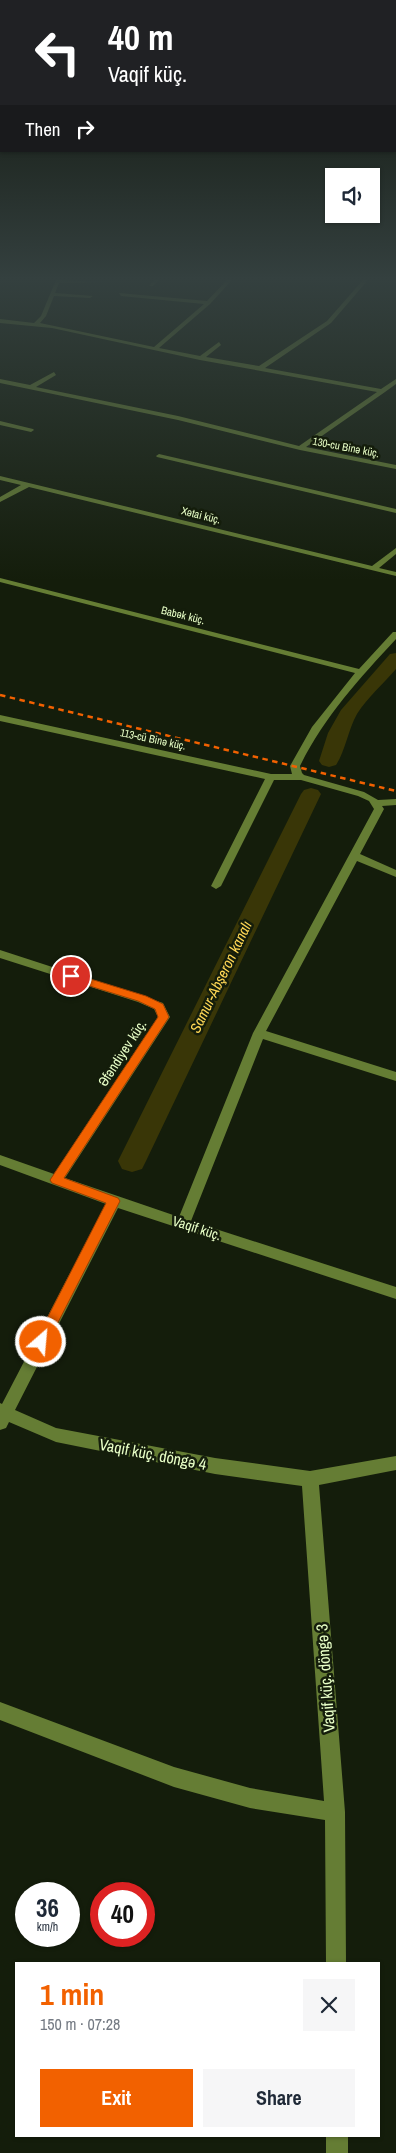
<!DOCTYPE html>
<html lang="en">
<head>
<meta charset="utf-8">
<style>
	body { margin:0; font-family:"Archivo Narrow",sans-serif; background:#f6f6f7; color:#1f2937; height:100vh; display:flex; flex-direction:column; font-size:19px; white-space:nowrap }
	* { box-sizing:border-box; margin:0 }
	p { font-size:16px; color:#747a83 }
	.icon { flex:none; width:28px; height:28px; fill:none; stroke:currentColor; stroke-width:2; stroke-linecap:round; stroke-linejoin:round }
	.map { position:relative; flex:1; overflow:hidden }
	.drawer { position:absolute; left:15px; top:1962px; width:365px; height:175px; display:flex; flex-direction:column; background:#fff; border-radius:0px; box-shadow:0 1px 4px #0004 }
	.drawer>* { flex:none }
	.hud { position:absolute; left:0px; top:0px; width:396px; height:152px; box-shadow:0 1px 4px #0004; background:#202124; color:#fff; overflow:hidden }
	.buttons { position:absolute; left:325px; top:168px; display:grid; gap:10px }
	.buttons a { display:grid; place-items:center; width:55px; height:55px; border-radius:0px; background:#fff; box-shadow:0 1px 4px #0004; font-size:25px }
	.speed { position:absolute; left:15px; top:1882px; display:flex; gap:10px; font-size:25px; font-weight:700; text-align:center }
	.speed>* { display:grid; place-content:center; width:65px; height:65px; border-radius:50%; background:#fff; box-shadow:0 1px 4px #0004; line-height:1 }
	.speed small { font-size:12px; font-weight:400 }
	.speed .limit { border:8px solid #d22; background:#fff; color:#111 }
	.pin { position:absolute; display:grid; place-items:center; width:42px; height:42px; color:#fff; margin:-21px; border:2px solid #fff; border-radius:50%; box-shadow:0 1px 5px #0007 }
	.me { position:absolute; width:55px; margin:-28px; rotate:27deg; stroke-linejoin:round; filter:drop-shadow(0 0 4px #0008) }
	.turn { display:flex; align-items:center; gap:18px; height:105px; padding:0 25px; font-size:22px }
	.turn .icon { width:65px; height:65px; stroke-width:2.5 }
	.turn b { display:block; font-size:35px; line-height:42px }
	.then { display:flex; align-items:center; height:48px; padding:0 25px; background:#0003; gap:10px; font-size:19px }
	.round { display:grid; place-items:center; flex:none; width:52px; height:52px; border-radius:0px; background:#f6f6f7 }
	.summary { display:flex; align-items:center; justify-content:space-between; height:85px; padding:0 25px }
	h1 { font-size:30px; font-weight:700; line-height:38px; color:#f26100 }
	.cta { display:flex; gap:10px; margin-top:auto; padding:10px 25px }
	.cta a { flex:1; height:58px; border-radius:0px; background:#f26100; color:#fff; font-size:20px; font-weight:700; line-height:58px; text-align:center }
	.cta a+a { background:#f6f6f7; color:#1f2937 }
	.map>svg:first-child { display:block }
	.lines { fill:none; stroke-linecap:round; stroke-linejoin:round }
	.canal { fill:#393607; fill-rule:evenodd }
	.minor { fill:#657d34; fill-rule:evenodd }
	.rail { stroke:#f26100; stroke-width:2.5; stroke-dasharray:5.5 4.5; stroke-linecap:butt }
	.route { fill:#f26100; stroke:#9d3f00 }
	.labels { text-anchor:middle; stroke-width:5; stroke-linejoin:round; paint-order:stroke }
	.far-street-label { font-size:11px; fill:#e8ffc7; stroke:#141d0b }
	.street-label { font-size:14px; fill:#e8ffc7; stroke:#141d0b }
	.water-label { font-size:15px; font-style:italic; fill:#ffd755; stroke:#141d0b }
	.near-street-label { font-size:16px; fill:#e8ffc7; stroke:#141d0b }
</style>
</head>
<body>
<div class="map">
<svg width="396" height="2153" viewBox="0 0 396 2153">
	<rect width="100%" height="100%" fill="#141d0b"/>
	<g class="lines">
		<path class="canal" d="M 396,653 L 396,669 C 384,683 367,698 357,714 C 348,730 345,752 336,765 L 329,767 L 322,765 L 319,761 L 328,733 L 341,710 L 390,654 Z
			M 311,788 L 318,790 L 321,794 L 146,1161 L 142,1169 L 132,1172 L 122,1169 L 118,1161 L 301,794 L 304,790 Z"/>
		<path class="minor" d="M 56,280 L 104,282 L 59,283 L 55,293 L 93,296 L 90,298 L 54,296 L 46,316 L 40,323 L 154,347 L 204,304 L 121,296 L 119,293 L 207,301 L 227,280 L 232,280 L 210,304 L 159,348 L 200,356 L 219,342 L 221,345 L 206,357 L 259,366 L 327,321 L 363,280 L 368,280 L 331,323 L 265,368 L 381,389 L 396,379 L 396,384 L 385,392 L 306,447 L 396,465 L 396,469 L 300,450 L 178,420 L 0,383 L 0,379 L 30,385 L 54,372 L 56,375 L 36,387 L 178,416 L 299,446 L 377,392 L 200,360 L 52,328 L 0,323 L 0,319 L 34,323 L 41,316 Z
			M 154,280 L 159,280 L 153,286 L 149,286 Z
			M 0,421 L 33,429 L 34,430 L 31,432 L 0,425 Z
			M 159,454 L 396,509 L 396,513 L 157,457 L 156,456 Z
			M 0,476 L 372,566 L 396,548 L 396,554 L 379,568 L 396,572 L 396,576 L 29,487 L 0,502 L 0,497 L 21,485 L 0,480 Z
			M 0,578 L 359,669 L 393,632 L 396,632 L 396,639 C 359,679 324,717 300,766 L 302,773 L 304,775 L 364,792 L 378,800 L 396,799 L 396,805 L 382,806 L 384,809 L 360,854 L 396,870 L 396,877 L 357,861 L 266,1031 L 396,1072 L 396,1081 L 263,1039 L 191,1221 L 396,1287 L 396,1299 L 118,1208 L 15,1410 L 56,1428 L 215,1458 L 310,1471 L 396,1456 L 396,1470 L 319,1485 L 345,1812 L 346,1964 L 326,1964 L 325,1820 L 250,1808 L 174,1787 L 0,1720 L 0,1702 L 174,1767 L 250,1788 L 324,1801 L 302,1486 L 215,1474 L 56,1442 L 9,1422 L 6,1428 L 0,1430 L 0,1403 L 2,1404 L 106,1204 L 0,1165 L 0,1155 L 54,1174 L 158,1017 L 154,1009 L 138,1002 L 0,958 L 0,950 L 163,1003 L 170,1017 L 65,1178 L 179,1217 L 253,1033 L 374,809 L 369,801 L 358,796 L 301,780 L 274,780 L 221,886 L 216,889 L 211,886 L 265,779 L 0,721 L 0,715 L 271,774 L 292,774 L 290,766 L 312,727 L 355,673 L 0,582 Z
			M 326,2136 L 348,2136 L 348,2153 L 326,2153 Z"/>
		<path class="rail" d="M 0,695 L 396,791"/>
	</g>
	<linearGradient id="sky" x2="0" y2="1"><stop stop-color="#0b1006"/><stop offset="0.48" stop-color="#34403f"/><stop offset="1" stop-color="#34403f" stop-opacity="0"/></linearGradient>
	<rect width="396" height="581" fill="url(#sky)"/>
	<path class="route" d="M 71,973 L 146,996 L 163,1004 L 169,1017 L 64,1178 L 118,1198 L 120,1201 L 46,1346 L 41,1348 L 37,1346 L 35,1342 L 106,1203 L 52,1183 L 50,1180 L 158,1017 L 155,1009 L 138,1001 L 67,979 L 66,976 L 67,974 Z"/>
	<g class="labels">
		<g class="far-street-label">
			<text transform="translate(346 447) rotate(11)" y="4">130-cu Binə küç.</text>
			<text transform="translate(201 515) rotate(14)" y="4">Xətai küç.</text>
			<text transform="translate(183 615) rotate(14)" y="4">Babək küç.</text>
			<text transform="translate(153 739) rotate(12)" y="4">113-cü Binə küç.</text>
		</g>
		<g class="street-label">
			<text transform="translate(122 1053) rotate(-57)" y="5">Əfəndiyev küç.</text>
			<text transform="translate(197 1228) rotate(18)" y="5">Vaqif küç.</text>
		</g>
		<g class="water-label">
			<text transform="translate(221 977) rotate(-64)" y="5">Samur-Abşeron kanalı</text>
		</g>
		<g class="near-street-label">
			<text transform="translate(153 1454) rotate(11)" y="6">Vaqif küç. döngə 4</text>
			<text transform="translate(325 1678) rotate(-94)" y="6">Vaqif küç. döngə 3</text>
		</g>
	</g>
</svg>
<div class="buttons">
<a><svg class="icon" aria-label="sound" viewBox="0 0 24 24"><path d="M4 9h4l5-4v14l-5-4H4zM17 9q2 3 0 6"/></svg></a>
</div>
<div class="speed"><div>36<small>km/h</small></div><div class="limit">40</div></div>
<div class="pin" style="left:71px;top:976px;background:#d93025"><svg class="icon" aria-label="arrive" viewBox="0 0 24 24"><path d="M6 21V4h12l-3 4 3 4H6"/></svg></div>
<svg class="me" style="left:41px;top:1342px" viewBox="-20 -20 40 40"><circle r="17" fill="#f26100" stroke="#fff" stroke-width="3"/><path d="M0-11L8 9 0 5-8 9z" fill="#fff"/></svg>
<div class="hud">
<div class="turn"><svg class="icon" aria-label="left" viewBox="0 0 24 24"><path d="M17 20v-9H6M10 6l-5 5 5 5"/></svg><div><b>40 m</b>Vaqif küç.</div></div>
<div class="then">Then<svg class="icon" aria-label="right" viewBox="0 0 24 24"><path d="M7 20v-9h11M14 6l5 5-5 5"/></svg></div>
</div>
<section class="drawer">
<div class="summary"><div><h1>1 min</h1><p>150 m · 07:28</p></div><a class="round"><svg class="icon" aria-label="close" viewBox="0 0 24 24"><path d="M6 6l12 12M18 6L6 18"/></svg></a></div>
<div class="cta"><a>Exit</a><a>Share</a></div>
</section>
</div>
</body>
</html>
